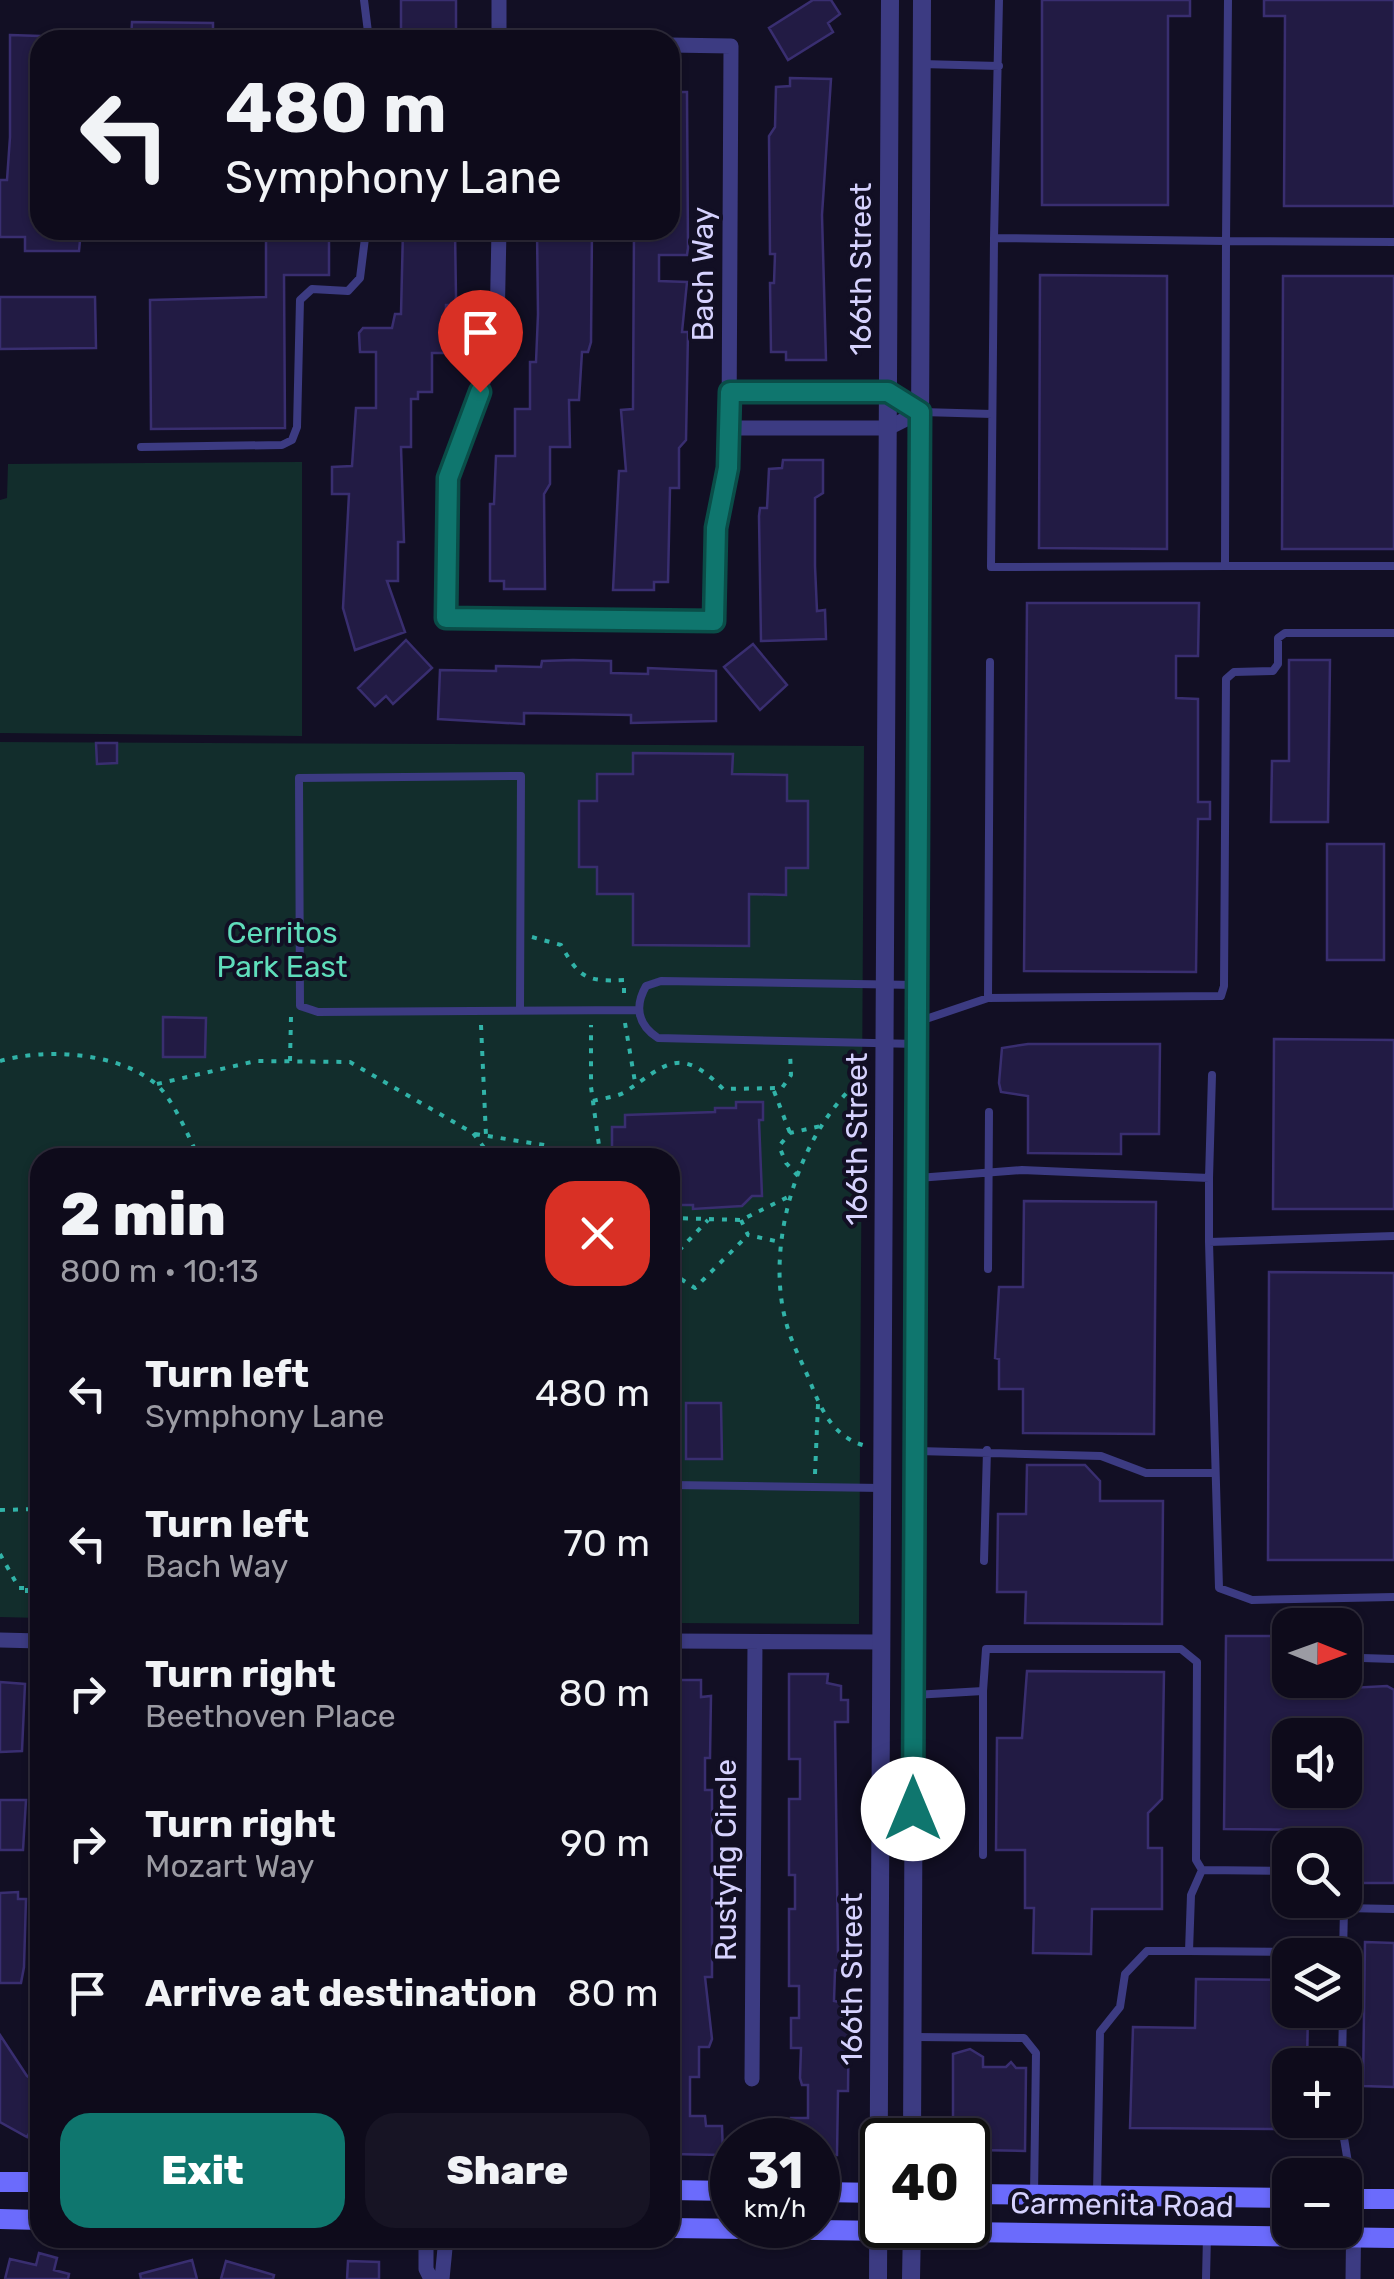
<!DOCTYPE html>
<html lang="en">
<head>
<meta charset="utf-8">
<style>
	body { margin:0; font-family:Rubik,sans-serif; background:#171424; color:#f1f3f6; height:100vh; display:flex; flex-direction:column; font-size:38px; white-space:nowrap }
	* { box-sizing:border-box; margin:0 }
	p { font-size:32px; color:#9b9ba3 }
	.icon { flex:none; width:55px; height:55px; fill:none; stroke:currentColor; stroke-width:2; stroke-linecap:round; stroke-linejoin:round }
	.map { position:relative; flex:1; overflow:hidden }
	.sheet { position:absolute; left:30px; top:1148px; width:650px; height:1100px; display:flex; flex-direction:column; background:#0e0b1b; border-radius:30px; box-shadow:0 2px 8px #0004,0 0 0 2px #2e2b3a }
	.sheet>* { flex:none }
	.guide { position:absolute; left:30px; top:30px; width:650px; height:210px; border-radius:30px; box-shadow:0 2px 8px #0004,0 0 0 2px #2e2b3a; background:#0e0b1b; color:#f1f3f6; overflow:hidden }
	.needle { width:65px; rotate:91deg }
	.tools { position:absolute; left:1272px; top:1608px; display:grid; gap:20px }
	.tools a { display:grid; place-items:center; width:90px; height:90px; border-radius:20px; background:#0e0b1b; box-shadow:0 2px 8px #0004,0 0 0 2px #2e2b3a; font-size:50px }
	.speed { position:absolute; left:710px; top:2118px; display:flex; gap:20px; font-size:50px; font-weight:700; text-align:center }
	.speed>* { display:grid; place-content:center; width:130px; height:130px; border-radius:50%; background:#0e0b1b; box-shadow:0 2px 8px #0004,0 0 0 2px #2e2b3a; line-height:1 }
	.speed small { font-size:25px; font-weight:400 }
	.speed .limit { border:5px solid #111; border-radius:15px; background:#fff; color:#111 }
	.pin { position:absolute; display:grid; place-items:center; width:85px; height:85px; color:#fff; margin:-102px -42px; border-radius:50% 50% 50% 0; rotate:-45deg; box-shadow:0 0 10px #0007 }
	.pin .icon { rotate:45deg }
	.me { position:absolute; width:110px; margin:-55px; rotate:0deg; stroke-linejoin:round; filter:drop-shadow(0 0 8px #0008) }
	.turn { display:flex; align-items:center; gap:35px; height:210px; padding:0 30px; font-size:45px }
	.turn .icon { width:130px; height:130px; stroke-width:2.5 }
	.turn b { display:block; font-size:70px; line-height:85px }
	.round { display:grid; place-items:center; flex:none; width:105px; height:105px; border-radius:30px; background:#171424 }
	.summary { display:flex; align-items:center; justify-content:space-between; height:170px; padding:0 30px }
	h1 { font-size:60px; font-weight:800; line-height:75px }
	.cta { display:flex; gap:20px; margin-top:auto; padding:20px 30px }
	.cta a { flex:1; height:115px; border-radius:30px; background:#0f766e; color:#fff; font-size:40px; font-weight:800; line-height:115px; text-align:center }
	.cta a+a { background:#171424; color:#f1f3f6 }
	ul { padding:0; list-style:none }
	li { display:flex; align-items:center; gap:30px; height:150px; padding:0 30px }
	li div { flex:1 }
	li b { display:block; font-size:38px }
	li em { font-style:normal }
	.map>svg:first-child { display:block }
	.green { fill:#122d2c }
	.building { fill:#221b44; stroke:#392e70; stroke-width:2.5; fill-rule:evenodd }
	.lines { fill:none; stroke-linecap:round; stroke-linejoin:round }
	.path { stroke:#31b3a8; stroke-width:4; stroke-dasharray:5 8; stroke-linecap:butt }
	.service { stroke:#3c3b82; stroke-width:8 }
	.minor { stroke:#3c3b82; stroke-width:15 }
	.tertiary { stroke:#3c3b82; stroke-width:18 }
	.secondary { stroke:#6b6bfc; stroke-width:20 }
	.route-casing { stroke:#0a4d48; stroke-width:25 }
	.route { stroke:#0f766e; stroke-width:18 }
	.labels { text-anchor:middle; stroke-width:8; stroke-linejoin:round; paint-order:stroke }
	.street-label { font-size:30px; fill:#d6d2fe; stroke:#120f24 }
	.park-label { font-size:30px; fill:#5fddbb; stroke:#120f24 }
</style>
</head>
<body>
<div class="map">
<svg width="1394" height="2279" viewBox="0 0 1394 2279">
	<rect width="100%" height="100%" fill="#120f24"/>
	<path class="green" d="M 302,462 L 302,736 L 0,733 L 0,500 L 7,498 L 8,464 Z
		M 0,742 L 864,746 L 859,1624 L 670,1623 L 670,1158 L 40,1158 L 40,1618 L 0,1617 Z"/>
	<path class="building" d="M 401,0 L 456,0 L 456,40 L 401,40 Z
		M 813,0 L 831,0 L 840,14 L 828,23 L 833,32 L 788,60 L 769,28 Z
		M 1042,0 L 1190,0 L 1190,16 L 1168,16 L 1168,205 L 1042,205 Z
		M 1264,0 L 1394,0 L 1394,206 L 1284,206 L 1285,16 L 1264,16 Z
		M 132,22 L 213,23 L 213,40 L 131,40 Z
		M 10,35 L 40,36 L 40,230 L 81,230 L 79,251 L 25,251 L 25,237 L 0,237 L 0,180 L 7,180 L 10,137 Z
		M 790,78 L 831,79 L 822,215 L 826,360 L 786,360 L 786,352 L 771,352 L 770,283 L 774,283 L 775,254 L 770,254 L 769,136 L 775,127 L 776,87 L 790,86 Z
		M 670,92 L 687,92 L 688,248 L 687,255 L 659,255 L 659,281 L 687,282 L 682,332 L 688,332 L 686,440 L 679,448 L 679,488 L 670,488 L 668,582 L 654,582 L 654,590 L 613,590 L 619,471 L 626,471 L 621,410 L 633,409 L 634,230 L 670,230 Z
		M 403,230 L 455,230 L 456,297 L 454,305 L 446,305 L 445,353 L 432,353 L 432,392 L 418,392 L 418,399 L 411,399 L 411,447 L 401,447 L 404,542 L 398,542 L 398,581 L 387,581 L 405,632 L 355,650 L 343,608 L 349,494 L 332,494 L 332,467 L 352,466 L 356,408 L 376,408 L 376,352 L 360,352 L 359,333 L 363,328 L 392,328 L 395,314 L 401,314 Z
		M 537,230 L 592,230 L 591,342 L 588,352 L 582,352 L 579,400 L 569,400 L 570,447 L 550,447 L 550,484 L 544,494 L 545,589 L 504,589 L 504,581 L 490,581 L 490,504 L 494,504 L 496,456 L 515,456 L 515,409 L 530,409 L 530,362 L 536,362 L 538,314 Z
		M 266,233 L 329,233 L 329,275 L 284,275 L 285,428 L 151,429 L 150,300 L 266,297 Z
		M 1040,275 L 1167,276 L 1167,549 L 1039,548 Z
		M 1283,276 L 1394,276 L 1394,549 L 1282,549 Z
		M 0,297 L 95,297 L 96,348 L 0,349 Z
		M 783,460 L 823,460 L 823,493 L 815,498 L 815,566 L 817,611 L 825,610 L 826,639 L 761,641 L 759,516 L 760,508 L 767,508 L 769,469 L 782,468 Z
		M 1027,603 L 1199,603 L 1198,656 L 1176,656 L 1176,698 L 1198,699 L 1198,802 L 1210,802 L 1210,819 L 1198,819 L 1196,972 L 1024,971 Z
		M 406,640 L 432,668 L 393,704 L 386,696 L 375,706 L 358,688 Z
		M 753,644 L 787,685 L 760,710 L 724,667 Z
		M 573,660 L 611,661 L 611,673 L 648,674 L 648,668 L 716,671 L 716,721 L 631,723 L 631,715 L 524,713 L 524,724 L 438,719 L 440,670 L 496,671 L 496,666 L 541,667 L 542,661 Z
		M 1289,660 L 1330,660 L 1328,822 L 1271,822 L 1272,761 L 1289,761 Z
		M 96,743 L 117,743 L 117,763 L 97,764 Z
		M 633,753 L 733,754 L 732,774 L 787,775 L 787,801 L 808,801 L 808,868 L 786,868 L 786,895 L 749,894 L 749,946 L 633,945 L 633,894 L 597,894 L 597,867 L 579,867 L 579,801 L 597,801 L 597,774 L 633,774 Z
		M 1327,844 L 1384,844 L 1384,960 L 1327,960 Z
		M 163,1017 L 206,1018 L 205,1057 L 163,1057 Z
		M 1274,1039 L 1394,1040 L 1394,1209 L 1273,1209 Z
		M 1028,1044 L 1160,1044 L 1159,1134 L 1121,1134 L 1121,1154 L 1028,1153 L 1028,1096 L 1001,1092 L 999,1083 L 1002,1048 Z
		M 736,1102 L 763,1102 L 763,1120 L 759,1120 L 762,1196 L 752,1196 L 742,1206 L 693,1209 L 693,1205 L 670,1205 L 670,1158 L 612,1158 L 612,1127 L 625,1127 L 625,1115 L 715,1112 L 715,1108 L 736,1108 Z
		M 1024,1201 L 1156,1202 L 1154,1434 L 1023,1433 L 1023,1389 L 999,1389 L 999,1359 L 995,1358 L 999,1287 L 1023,1287 Z
		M 1269,1272 L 1394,1273 L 1394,1560 L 1268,1560 Z
		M 686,1403 L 721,1403 L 722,1459 L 686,1459 Z
		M 1027,1465 L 1085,1465 L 1100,1481 L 1100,1501 L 1163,1501 L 1162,1624 L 1025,1623 L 1026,1592 L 997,1592 L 998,1514 L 1026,1514 Z
		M 1226,1636 L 1290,1636 L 1290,1680 L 1331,1680 L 1331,1689 L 1387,1686 L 1394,1690 L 1394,1883 L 1345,1883 L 1345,1845 L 1330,1845 L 1330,1830 L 1224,1829 ZM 1290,1735 L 1345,1735 L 1345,1790 L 1290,1790 Z
		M 1027,1671 L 1164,1672 L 1162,1799 L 1148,1813 L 1148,1848 L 1162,1848 L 1162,1909 L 1092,1909 L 1091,1954 L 1033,1953 L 1034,1908 L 1025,1908 L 1025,1850 L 996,1850 L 997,1738 L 1022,1738 Z
		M 789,1674 L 828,1674 L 827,1683 L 841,1686 L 841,1700 L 848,1700 L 848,1722 L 835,1722 L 838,1955 L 846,1955 L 846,1971 L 835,1970 L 834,2001 L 849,2004 L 848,2091 L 838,2091 L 837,2155 L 818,2155 L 818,2140 L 792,2140 L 791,2118 L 808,2118 L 808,2085 L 802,2085 L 800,2078 L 801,2048 L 791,2048 L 791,2018 L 799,2018 L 799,1986 L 789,1986 L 789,1909 L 795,1909 L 795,1875 L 789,1875 L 789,1799 L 800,1799 L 800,1759 L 789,1759 Z
		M 670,1680 L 701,1680 L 701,1697 L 711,1696 L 710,1758 L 705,1758 L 705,1790 L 712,1790 L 712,1977 L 705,1977 L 712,2039 L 709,2047 L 699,2047 L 699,2077 L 690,2077 L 690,2116 L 705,2116 L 706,2126 L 722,2126 L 723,2155 L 670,2154 Z
		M 0,1682 L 25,1684 L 22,1751 L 0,1752 Z
		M 0,1800 L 26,1800 L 23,1850 L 0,1850 Z
		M 18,1892 L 18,1899 L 26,1899 L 24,1967 L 21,1983 L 0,1983 L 0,1893 Z
		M 1365,1942 L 1394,1943 L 1394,2087 L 1363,2086 Z
		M 1196,1979 L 1290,1980 L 1290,2010 L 1308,2010 L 1307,2065 L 1290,2065 L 1290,2129 L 1130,2128 L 1133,2027 L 1195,2028 Z
		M 0,2035 L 27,2076 L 40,2084 L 40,2132 L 32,2128 L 27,2137 L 0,2122 Z
		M 970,2049 L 983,2057 L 983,2067 L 1006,2067 L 1011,2062 L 1016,2068 L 1026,2068 L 1025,2151 L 975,2150 L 953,2128 L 953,2054 Z
		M 39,2253 L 57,2258 L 54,2270 L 69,2274 L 68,2279 L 5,2279 L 10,2259 L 36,2265 Z
		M 192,2260 L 197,2279 L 141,2279 L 140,2274 Z
		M 226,2261 L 274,2275 L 273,2279 L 221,2279 Z
		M 348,2261 L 379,2262 L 379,2279 L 347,2279 Z"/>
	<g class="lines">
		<path class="path" d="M 532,937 L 561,945 C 579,977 585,982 624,980 L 624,998
			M 625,1023 L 635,1082
			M 481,1025 L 486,1136
			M 0,1061 C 45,1048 118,1052 156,1084 C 174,1100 188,1136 199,1158
			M 290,1061 L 291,1017
			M 865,1076 C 800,1127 764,1243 786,1322 C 791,1342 801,1360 809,1379 C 821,1409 832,1437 866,1446
			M 157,1084 L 256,1061 L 350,1062 L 473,1133 L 492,1158
			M 774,1091 L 790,1133
			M 593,1101 C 603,1098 617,1097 625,1092 C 666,1065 679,1044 723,1089 L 782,1088 L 791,1075 L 790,1052
			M 475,1134 L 550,1146 L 559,1158
			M 584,1158 L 600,1153 L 591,1087 L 591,1025
			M 798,1176 L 786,1163 L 779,1146 L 790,1133 L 825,1125
			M 670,1218 L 741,1220 L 790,1196
			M 741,1220 L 748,1235 L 780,1242
			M 670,1260 L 708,1220
			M 670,1272 L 695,1288 L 748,1235
			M 815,1474 L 818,1404
			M 0,1510 L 40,1509
			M 0,1554 L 19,1588 L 35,1588 L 40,1573
			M 27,1588 L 27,1599 L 40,1600"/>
		<path class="service" d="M 364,0 L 369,40
			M 999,0 L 994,238 L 1226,241 L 1228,0
			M 921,64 L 999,66
			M 994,238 L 991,567 L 1225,566
			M 1394,242 L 1226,241 L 1225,566 L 1394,566
			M 922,412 L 992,414
			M 141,447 L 282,445 L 292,440 L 297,427 L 300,300 L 312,289 L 348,291 L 360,278 L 366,230
			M 988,998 L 990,662
			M 520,1010 L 521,776 L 299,778 L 300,1006 L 318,1012 L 639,1010
			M 917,1022 L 988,998 L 1221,996 L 1224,986 L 1226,679 L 1234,672 L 1273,671 L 1278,664 L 1278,638 L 1285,633 L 1394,633
			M 917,1044 L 658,1038 C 638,1025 634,1007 646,986 L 661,981 L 917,985
			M 918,1178 L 1022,1170 L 1209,1178 L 1209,1242 L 1394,1236
			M 1209,1178 L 1212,1075
			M 1209,1242 L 1219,1588 L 1252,1600 L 1394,1597
			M 988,1269 L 989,1112
			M 918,1451 L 1101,1456 L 1146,1473 L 1215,1473
			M 670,1485 L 882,1488
			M 984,1561 L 987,1450
			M 1362,1658 L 1394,1659
			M 914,1695 L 983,1691 L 986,1649 L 1181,1649 L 1197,1662 L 1196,1860 L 1202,1870 L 1290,1871
			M 983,1855 L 983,1691
			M 1323,1900 L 1331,1907 L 1344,1908
			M 1189,1951 L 1296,1952
			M 1343,1955 L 1344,1908 L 1394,1909
			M 915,2037 L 1024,2038 L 1036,2053 L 1034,2195
			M 1342,2065 L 1343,2010
			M 1341,2120 L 1354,2199
			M 1097,2194 L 1100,2032 L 1120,2007 L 1125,1974 L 1147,1951 L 1189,1951 L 1191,1895 L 1202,1870
			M 1206,2279 L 1207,2236"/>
		<path class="minor" d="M 499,0 L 499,40
			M 499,230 L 497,329 L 487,371 L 448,477 L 445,617 L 714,621 L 716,529 L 729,428 L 731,46 L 670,45
			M 729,393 L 888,392 L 920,412
			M 729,428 L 888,428 L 920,412
			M 0,1640 L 40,1641
			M 670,1641 L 882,1642
			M 752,2079 L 755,1642
			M 426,2238 L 426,2269 L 431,2279
			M 442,2279 L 446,2238
			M 1353,2279 L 1354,2199"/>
		<path class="tertiary" d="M 912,2140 L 922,0
			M 878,2279 L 890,0
			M 911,2279 L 912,2225"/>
		<path class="secondary" d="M 0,2182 L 40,2182
			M 670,2190 L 732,2191
			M 818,2192 L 882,2193
			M 968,2194 L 1290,2198
			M 1345,2199 L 1394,2199
			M 0,2219 L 40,2220
			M 670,2228 L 1394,2238"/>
	</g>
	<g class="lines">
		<defs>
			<path id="route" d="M 480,392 L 448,478 L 446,618 L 714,621 L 716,528 L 728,468 L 730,392 L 888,392 L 920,412 L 913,1809"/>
		</defs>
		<use href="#route" class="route-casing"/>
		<use href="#route" class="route"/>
	</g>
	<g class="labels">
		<g class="street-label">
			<text transform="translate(861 269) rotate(-90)" y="10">166th Street</text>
			<text transform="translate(703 274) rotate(-90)" y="10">Bach Way</text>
			<text transform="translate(857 1139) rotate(-90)" y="10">166th Street</text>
			<text transform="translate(726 1860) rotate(-90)" y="10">Rustyfig Circle</text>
			<text transform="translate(852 1979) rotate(-90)" y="10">166th Street</text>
			<text transform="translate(1122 2205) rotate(1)" y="10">Carmenita Road</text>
		</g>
		<g class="park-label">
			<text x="282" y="943">Cerritos<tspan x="282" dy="34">Park East</tspan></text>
		</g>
	</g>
</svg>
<div class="tools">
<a><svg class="needle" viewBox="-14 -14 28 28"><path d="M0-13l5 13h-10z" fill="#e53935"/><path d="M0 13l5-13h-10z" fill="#9b9ba3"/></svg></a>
<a><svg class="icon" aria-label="sound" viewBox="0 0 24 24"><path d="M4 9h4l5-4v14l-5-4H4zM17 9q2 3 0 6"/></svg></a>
<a><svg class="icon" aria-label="search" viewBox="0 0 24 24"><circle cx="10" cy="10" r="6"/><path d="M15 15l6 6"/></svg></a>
<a><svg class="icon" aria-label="layers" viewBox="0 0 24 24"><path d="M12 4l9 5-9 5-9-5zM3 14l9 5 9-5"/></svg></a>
<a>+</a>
<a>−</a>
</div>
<div class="speed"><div>31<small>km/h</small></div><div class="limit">40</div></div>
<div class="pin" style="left:480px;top:392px;background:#d93025"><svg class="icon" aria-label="arrive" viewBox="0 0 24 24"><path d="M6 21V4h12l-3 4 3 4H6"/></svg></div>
<svg class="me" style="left:913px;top:1809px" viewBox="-20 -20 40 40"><circle r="19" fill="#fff"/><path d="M0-13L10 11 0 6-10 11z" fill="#0f766e"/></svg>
<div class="guide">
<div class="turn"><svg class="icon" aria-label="left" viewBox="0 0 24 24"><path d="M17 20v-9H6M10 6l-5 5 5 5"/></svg><div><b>480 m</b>Symphony Lane</div></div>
</div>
<section class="sheet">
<div class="summary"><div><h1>2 min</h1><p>800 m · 10:13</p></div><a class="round" style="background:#d93025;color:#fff"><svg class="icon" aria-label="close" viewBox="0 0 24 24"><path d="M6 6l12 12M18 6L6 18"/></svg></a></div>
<ul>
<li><svg class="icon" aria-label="left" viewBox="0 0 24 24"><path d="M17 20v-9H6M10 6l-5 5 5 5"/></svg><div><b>Turn left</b><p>Symphony Lane</p></div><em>480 m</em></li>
<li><svg class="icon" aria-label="left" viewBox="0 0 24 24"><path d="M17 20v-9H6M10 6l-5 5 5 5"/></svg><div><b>Turn left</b><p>Bach Way</p></div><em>70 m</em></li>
<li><svg class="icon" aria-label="right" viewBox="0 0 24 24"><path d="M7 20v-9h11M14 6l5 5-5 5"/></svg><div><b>Turn right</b><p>Beethoven Place</p></div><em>80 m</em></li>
<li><svg class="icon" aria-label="right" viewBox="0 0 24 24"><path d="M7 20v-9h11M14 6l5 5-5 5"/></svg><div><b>Turn right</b><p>Mozart Way</p></div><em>90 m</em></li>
<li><svg class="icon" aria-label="arrive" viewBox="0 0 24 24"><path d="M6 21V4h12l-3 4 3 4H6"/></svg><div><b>Arrive at destination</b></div><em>80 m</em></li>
</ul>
<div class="cta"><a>Exit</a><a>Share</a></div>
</section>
</div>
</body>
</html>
